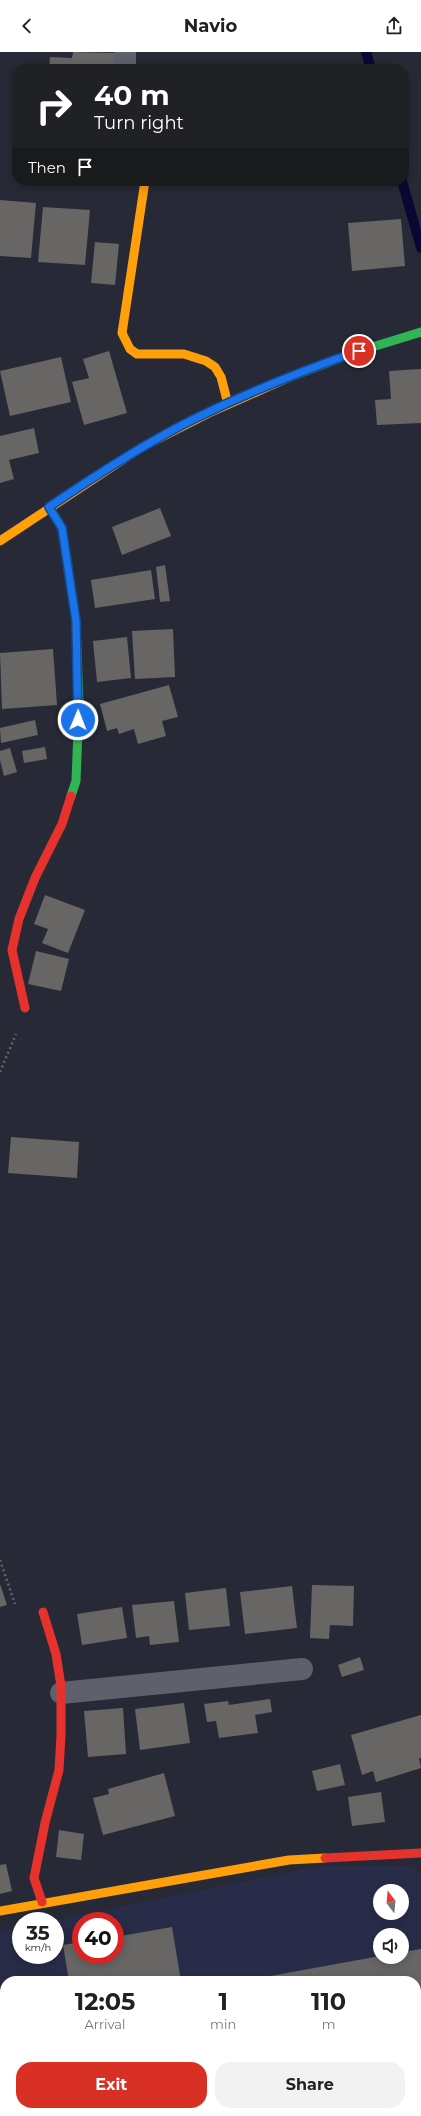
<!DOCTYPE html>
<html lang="en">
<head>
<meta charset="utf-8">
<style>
	body { margin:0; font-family:Montserrat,sans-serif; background:#f2f2f2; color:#202124; height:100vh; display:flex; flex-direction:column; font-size:15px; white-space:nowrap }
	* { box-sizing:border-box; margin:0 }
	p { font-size:13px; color:#757577 }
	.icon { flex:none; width:22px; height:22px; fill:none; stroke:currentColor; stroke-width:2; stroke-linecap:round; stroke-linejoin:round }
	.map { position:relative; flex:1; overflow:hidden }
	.details { position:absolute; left:0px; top:1924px; width:421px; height:140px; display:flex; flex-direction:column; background:#fff; border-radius:16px 16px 0 0; box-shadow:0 2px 10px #0003 }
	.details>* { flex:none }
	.hud { position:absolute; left:12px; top:12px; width:397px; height:122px; border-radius:16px; box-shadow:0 2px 10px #0003; background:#202124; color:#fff; overflow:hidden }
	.needle { width:26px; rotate:344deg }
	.fabs { position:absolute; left:373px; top:1832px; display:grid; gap:8px }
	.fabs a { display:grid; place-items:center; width:36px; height:36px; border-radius:50%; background:#fff; box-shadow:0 2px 10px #0003; font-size:20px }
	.speed { position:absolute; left:12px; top:1860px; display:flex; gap:8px; font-size:20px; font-weight:700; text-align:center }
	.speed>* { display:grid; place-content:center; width:52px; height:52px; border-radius:50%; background:#fff; box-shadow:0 2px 10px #0003; line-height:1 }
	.speed small { font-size:10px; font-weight:400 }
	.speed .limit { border:6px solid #d22; background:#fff; color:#111 }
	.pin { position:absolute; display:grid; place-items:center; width:34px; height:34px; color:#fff; margin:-17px; border:2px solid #fff; border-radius:50%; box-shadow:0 1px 4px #0007 }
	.me { position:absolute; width:44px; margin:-22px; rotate:1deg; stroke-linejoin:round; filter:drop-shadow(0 0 3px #0008) }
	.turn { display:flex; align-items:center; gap:14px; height:84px; padding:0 16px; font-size:18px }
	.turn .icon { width:52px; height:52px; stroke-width:2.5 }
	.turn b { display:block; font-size:28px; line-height:34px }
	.then { display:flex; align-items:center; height:38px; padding:0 16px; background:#0003; gap:8px; font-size:15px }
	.eta { display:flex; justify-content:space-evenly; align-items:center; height:68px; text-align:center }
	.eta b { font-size:24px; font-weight:700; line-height:28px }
	.cta { display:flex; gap:8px; margin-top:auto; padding:8px 16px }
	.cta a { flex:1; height:46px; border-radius:16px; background:#d93025; color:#fff; font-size:16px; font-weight:700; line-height:46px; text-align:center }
	.cta a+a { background:#f2f2f2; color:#202124 }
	header { display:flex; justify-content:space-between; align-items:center; height:52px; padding:0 16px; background:#fff; font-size:18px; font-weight:700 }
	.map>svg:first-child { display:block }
	.built { fill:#292c48; fill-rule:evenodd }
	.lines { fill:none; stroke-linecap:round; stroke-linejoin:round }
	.stream { stroke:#0c0634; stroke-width:10 }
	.building { fill:#676665 }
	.path { stroke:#62646e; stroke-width:2.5; stroke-dasharray:2 3; stroke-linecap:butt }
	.street { stroke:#5e606c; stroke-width:22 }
	.fast { stroke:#30b455; stroke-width:9 }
	.slow { stroke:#ff9f0a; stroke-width:9 }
	.jam { stroke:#e5322d; stroke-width:9 }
	.route-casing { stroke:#114b97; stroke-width:10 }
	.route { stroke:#1a73e8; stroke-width:7 }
</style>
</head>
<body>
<header><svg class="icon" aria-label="back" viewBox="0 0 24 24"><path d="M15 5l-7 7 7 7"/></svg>Navio<svg class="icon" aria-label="share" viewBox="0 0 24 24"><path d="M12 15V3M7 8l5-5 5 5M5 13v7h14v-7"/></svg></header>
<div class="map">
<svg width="421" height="2064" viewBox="0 0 421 2064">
	<rect width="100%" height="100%" fill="#272936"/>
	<path class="built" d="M 320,1814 L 414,1814 L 421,1823 L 421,2018 L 416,2021 L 416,1929 L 5,1929 L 5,2059 L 353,2059 L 344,2064 L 0,2064 L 0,1879 L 21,1875 L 21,1903 L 55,1903 L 55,1869 L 50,1869 ZM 380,1839 L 402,1839 L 402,1861 L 380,1861 ZM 81,1869 L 115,1869 L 115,1903 L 81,1903 ZM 380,1883 L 402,1883 L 402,1905 L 380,1905 Z"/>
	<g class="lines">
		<path class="stream" d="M 366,0 L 371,17
			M 402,129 L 421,196"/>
	</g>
	<path class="building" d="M 73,0 L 118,1 L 117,17 L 49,17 L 50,5 L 72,6 Z
		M 0,148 L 36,151 L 31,206 L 0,204 Z
		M 43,155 L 90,158 L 85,213 L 38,210 Z
		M 401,167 L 405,214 L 352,219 L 348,171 Z
		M 95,190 L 119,192 L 115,233 L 91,231 Z
		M 109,299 L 127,361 L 84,373 L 72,330 L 89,326 L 83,307 Z
		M 61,305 L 71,350 L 10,364 L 0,319 Z
		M 421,317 L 421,371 L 377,373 L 375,348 L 391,347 L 389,319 Z
		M 34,376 L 39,401 L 9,408 L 14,427 L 0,431 L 0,384 Z
		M 160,456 L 171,484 L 122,503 L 112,475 Z
		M 165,513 L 170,549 L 160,550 L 156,515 Z
		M 151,518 L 155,547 L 95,556 L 91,528 Z
		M 173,577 L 175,625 L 135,627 L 132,579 Z
		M 127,585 L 131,626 L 97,630 L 93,589 Z
		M 53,597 L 57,653 L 2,657 L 0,601 Z
		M 169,633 L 178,665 L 162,669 L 166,684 L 138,692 L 134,677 L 119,682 L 117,676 L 107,679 L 100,652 Z
		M 35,668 L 38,683 L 1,691 L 0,676 Z
		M 45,695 L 47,707 L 24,711 L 22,699 Z
		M 10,696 L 17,720 L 4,724 L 0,708 L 0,699 Z
		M 45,843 L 85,858 L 68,901 L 42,891 L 48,877 L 34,872 Z
		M 36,899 L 69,907 L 61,939 L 28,932 Z
		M 11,1085 L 79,1090 L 77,1126 L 8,1121 Z
		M 0,1532 L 7,1553 L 0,1555 Z
		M 312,1533 L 354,1534 L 353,1574 L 330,1573 L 329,1587 L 310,1586 Z
		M 292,1534 L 297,1576 L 245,1582 L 240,1540 Z
		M 226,1536 L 230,1574 L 189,1578 L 185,1541 Z
		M 174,1549 L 179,1590 L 150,1593 L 149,1584 L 136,1586 L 132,1553 Z
		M 122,1555 L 127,1586 L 82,1593 L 77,1562 Z
		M 360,1605 L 364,1618 L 342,1625 L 338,1613 Z
		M 270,1647 L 272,1660 L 255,1663 L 258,1681 L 219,1686 L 216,1669 L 207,1670 L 204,1652 L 228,1649 L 229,1653 Z
		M 184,1651 L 190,1691 L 140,1698 L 135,1657 Z
		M 123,1656 L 126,1702 L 88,1705 L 84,1659 Z
		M 421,1663 L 421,1706 L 419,1706 L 421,1716 L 376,1730 L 373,1719 L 362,1723 L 351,1683 Z
		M 340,1712 L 345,1733 L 317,1739 L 312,1719 Z
		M 164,1721 L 175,1764 L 103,1783 L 93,1746 L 109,1742 L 108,1737 Z
		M 381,1740 L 385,1770 L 352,1774 L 348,1745 Z
		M 59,1778 L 84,1782 L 81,1808 L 56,1805 Z
		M 6,1812 L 12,1839 L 0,1842 L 0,1813 Z
		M 172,1875 L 181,1929 L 69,1929 L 63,1893 L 81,1890 L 81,1903 L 115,1903 L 115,1885 Z
		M 421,1897 L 421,1983 L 416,1984 L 416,1929 L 243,1929 L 380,1904 L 402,1905 L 402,1900 Z
		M 84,2059 L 163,2059 L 164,2064 L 85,2064 Z"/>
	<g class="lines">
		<path class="path" d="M 0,1020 L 16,982
			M 0,1508 L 15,1552"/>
		<path class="street" d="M 125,0 L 125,17
			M 61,1641 L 302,1617"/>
		<path class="fast" d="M 290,325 L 356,300 L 421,280
			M 49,455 L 62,476 L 76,569 L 79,653 L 76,729 L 71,744"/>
		<path class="slow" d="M 145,129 L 122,281 L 130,297 L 137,302 L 184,302 L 206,309 L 215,315 L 221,325 L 228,352
			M 0,489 L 142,395 L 209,361 L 290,325
			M 0,1859 L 289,1808 L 325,1806"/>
		<path class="jam" d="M 25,956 L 12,898 L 19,867 L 35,826 L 62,772 L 71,744
			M 325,1806 L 421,1801
			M 42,1850 L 34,1826 L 45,1771 L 59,1718 L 61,1683 L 61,1634 L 56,1602 L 43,1560"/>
	</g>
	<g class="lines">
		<defs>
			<path id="route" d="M 78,668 L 76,569 L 62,476 L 49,455 C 96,423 145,391 196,366 C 249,340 304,318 359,299"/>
		</defs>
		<use href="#route" class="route-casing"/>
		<use href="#route" class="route"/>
	</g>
</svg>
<div class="fabs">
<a><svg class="needle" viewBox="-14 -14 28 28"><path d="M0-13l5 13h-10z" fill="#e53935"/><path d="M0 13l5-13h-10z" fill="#757577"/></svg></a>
<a><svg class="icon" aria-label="sound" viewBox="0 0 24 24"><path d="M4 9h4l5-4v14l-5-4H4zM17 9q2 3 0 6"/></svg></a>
</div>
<div class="speed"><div>35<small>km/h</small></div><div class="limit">40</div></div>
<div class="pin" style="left:359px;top:299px;background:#d93025"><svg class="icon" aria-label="arrive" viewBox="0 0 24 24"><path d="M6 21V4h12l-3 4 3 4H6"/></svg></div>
<svg class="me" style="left:78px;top:668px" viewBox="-20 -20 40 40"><circle r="17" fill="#1a73e8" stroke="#fff" stroke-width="3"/><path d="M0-11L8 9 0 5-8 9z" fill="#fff"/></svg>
<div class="hud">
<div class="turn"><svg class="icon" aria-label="right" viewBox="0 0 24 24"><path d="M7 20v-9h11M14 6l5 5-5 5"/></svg><div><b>40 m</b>Turn right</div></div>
<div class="then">Then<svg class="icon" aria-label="arrive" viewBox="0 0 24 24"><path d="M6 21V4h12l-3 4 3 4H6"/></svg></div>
</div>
<section class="details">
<div class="eta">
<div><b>12:05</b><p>Arrival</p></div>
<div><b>1</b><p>min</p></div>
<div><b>110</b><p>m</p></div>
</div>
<div class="cta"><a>Exit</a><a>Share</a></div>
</section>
</div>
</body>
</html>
